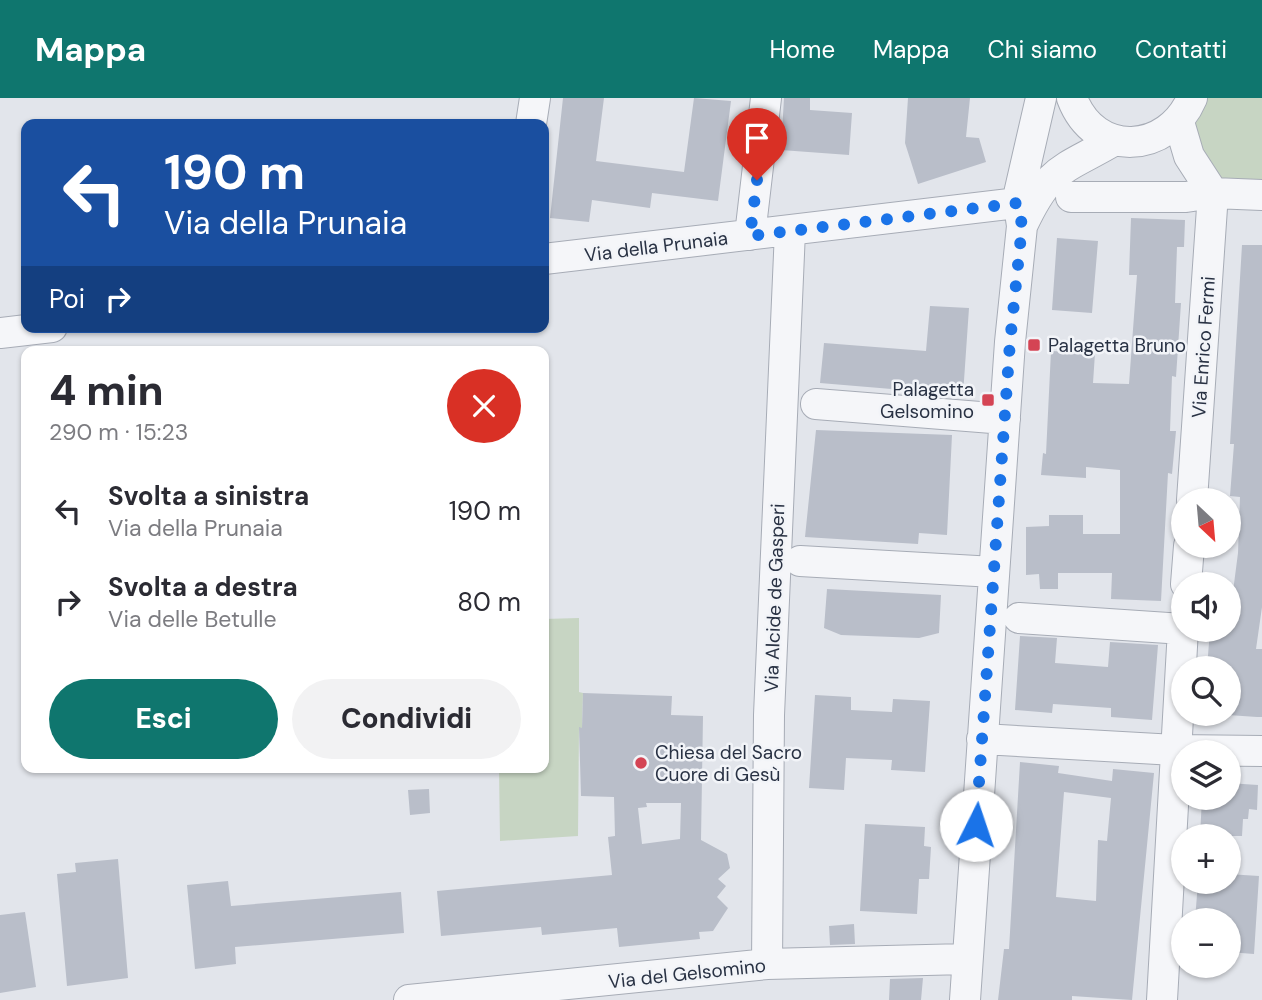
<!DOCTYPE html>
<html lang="it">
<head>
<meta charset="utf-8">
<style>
	body { margin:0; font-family:"DM Sans",sans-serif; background:#f2f2f3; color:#2b2b33; height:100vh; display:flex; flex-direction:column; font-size:26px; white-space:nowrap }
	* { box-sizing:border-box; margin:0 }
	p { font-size:23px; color:#7c7c81 }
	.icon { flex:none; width:38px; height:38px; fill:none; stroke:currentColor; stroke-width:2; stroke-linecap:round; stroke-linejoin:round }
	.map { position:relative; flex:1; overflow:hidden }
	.sheet { position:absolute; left:21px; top:248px; width:528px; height:427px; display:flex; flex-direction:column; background:#fff; border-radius:14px; box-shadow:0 2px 5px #0004 }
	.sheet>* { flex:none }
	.guide { position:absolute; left:21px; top:21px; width:528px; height:214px; border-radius:14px; box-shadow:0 2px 5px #0004; background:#1a4fa0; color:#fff; overflow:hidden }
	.needle { width:46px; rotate:154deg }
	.tools { position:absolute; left:1171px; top:390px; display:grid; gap:14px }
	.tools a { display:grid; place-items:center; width:70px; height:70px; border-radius:50%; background:#fff; box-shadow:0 2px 5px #0004; font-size:35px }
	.pin { position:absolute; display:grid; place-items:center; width:60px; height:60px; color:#fff; margin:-72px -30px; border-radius:50% 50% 50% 0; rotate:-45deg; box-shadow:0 0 7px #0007 }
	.pin .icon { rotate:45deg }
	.me { position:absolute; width:77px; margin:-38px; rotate:4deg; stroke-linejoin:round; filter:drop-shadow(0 0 5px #0008) }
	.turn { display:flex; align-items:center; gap:24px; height:147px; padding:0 28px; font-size:32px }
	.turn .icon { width:91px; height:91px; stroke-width:2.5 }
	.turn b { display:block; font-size:49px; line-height:60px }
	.then { display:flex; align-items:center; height:66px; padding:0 28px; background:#0003; gap:14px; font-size:26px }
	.round { display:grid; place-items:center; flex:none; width:74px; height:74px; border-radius:37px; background:#f2f2f3 }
	.overview { display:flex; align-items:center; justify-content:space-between; height:119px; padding:0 28px }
	h1 { font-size:42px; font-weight:800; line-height:52px }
	.button { display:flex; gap:14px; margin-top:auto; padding:14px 28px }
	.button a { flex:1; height:80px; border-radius:42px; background:#0f766e; color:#fff; font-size:28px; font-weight:800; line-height:80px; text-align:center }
	.button a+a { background:#f2f2f3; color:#2b2b33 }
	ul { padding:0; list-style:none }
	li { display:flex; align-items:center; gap:21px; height:91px; padding:0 28px }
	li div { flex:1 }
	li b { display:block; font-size:26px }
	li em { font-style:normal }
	header { display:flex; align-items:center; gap:42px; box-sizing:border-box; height:98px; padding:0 35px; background:#0f766e; color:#fff }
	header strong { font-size:33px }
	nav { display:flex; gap:38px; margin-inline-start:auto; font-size:24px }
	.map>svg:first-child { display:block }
	.green { fill:#c7d5c3 }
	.building { fill:#b9bec9; fill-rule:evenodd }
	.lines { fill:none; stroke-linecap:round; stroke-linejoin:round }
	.minor-casing { stroke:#a7acb6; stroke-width:32 }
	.minor { stroke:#f5f6f9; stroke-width:30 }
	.route { stroke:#1a73e8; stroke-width:12; stroke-dasharray:0 21.6 }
	.poi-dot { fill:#d44454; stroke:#f2f4f8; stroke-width:2.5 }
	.labels { text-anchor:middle; stroke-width:5; stroke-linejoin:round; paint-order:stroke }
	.street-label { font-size:19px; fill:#293244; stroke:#f2f4f8 }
	.poi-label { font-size:19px; fill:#293244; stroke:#f2f4f8; text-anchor:start }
</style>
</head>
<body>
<header>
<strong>Mappa</strong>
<nav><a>Home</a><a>Mappa</a><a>Chi siamo</a><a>Contatti</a></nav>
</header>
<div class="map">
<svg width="1262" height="902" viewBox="0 0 1262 902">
	<rect width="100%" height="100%" fill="#e2e5eb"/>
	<path class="green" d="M 1192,0 L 1262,0 L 1262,97 L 1213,95 L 1187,13 Z
		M 579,520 L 579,594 L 583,595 L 582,630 L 579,630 L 578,738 L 500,743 L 499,670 L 544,670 L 544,521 Z"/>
	<path class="building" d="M 563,0 L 604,0 L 596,63 L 684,74 L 694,0 L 731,3 L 718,103 L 652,95 L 650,110 L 592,102 L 589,124 L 550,120 Z
		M 784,0 L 810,0 L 810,12 L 852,15 L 849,57 L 781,52 Z
		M 908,0 L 970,0 L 966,39 L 979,40 L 986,64 L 918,86 L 905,45 Z
		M 1131,120 L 1185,122 L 1184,149 L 1177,149 L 1175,205 L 1181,205 L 1176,279 L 1172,278 L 1170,333 L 1176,333 L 1172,376 L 1168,375 L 1161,503 L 1111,501 L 1112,475 L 1058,475 L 1058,491 L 1040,491 L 1039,476 L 1026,477 L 1026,429 L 1049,428 L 1049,417 L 1083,417 L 1083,436 L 1120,436 L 1120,372 L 1086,369 L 1086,380 L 1041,377 L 1043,355 L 1046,356 L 1051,253 L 1095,255 L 1093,285 L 1129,286 L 1137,177 L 1129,177 Z
		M 1057,140 L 1098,143 L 1092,215 L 1052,212 Z
		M 1242,147 L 1262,147 L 1262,509 L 1256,551 L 1262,551 L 1262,619 L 1257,619 L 1228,617 L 1228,570 L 1207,570 L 1210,532 L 1228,532 L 1238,455 L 1240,399 L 1230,398 L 1234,346 L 1230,346 Z
		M 930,208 L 969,210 L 963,297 L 820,285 L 824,245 L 926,253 Z
		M 816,332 L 952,337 L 947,437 L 919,435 L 918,446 L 805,439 Z
		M 827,491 L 941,497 L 939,535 L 919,540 L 841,537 L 824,530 Z
		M 1020,538 L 1057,540 L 1055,565 L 1108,569 L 1110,544 L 1158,547 L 1152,622 L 1111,619 L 1111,610 L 1053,606 L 1052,615 L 1015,612 Z
		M 583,595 L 672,598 L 671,617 L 703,618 L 701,742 L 727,756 L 730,770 L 718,781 L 726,788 L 717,799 L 728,810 L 713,833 L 699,834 L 700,841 L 619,849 L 617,830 L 542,837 L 541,829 L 441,838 L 437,793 L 612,777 L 608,739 L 615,738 L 614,699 L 581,698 L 579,629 L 582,630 ZM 646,705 L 681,705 L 680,741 L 642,746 L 638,710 L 647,709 Z
		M 815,597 L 851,599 L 851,612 L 892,614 L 893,601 L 930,603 L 925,674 L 891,672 L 892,662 L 846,660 L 844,692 L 809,690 Z
		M 1020,664 L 1059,668 L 1058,675 L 1112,683 L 1113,671 L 1154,675 L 1132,902 L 1072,898 L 1072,902 L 998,902 L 1004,851 L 1009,851 ZM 1064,694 L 1111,700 L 1107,743 L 1098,742 L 1096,803 L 1056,799 Z
		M 1228,685 L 1258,687 L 1257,712 L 1249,711 L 1248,721 L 1243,721 L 1242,738 L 1200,738 L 1202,700 L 1228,700 Z
		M 429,691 L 430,715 L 410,717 L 408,692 Z
		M 865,726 L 925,729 L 924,748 L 931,749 L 929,781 L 919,781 L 917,816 L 860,813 Z
		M 118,761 L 128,880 L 67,888 L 57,776 L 76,774 L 75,765 Z
		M 1228,776 L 1259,778 L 1254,856 L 1228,854 L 1228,822 L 1195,822 L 1198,784 L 1228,784 Z
		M 228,783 L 231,808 L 401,794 L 404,835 L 235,849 L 236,866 L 195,871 L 187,787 Z
		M 25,814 L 36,889 L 0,895 L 0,817 Z
		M 854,826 L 855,846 L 830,847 L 829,828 Z
		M 923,880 L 921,902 L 889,902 L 890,881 Z"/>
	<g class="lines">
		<defs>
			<path id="minor" d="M 1072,0 C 1095,61 1168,56 1192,0
				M 1179,24 L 1189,58 L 1213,95
				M 531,26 L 535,0
				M 1071,99 L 1186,99 L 1213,95 L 1262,97
				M 1022,128 C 1050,68 1062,73 1115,42
				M 750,137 L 766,0
				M 544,161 L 1018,105
				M 0,235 L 52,229
				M 816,306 L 1005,321
				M 1192,402 L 1213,95
				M 800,463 L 994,474
				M 1186,486 L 1189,448
				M 1019,520 L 1183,531
				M 982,641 L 1175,652 L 1262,653
				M 767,866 L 769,617 L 790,133
				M 409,902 L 767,866 L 966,861
				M 965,902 L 1010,244 L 1022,128 L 1018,100 L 1041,0
				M 1162,902 L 1183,531"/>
		</defs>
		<use href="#minor" class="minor-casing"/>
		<use href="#minor" class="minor"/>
	</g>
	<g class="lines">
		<path class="route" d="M 757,82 L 750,138 L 1018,105 L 1022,128 L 1010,244 L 976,727"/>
	</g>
	<g class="poi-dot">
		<rect x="1027" y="240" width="14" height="14" rx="3.5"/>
		<rect x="981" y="295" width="14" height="14" rx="3.5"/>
		<circle cx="641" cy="665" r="7"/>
	</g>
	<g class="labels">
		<g class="street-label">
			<text transform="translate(656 148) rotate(-7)" y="7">Via della Prunaia</text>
			<text transform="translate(1203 249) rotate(-86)" y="7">Via Enrico Fermi</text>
			<text transform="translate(774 500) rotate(-88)" y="7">Via Alcide de Gasperi</text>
			<text transform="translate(687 875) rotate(-6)" y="7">Via del Gelsomino</text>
		</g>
		<g class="poi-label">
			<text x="1048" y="254">Palagetta Bruno</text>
			<text x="974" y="298" text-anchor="end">Palagetta<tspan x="974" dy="22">Gelsomino</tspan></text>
			<text x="655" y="661">Chiesa del Sacro<tspan x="655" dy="22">Cuore di Gesù</tspan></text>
		</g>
	</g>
</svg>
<div class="tools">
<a><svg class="needle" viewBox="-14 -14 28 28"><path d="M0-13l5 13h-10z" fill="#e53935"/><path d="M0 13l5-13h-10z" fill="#7c7c81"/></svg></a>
<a><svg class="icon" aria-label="sound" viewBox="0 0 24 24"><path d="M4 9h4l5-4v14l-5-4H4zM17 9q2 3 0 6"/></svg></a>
<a><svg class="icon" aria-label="search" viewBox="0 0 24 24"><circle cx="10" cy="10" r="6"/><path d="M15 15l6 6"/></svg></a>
<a><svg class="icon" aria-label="layers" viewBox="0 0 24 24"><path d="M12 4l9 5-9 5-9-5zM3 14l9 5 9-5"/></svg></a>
<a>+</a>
<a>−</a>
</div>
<div class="pin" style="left:757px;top:82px;background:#d93025"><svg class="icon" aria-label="arrive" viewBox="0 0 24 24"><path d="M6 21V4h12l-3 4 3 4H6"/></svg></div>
<svg class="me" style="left:976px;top:727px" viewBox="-20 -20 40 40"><circle r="19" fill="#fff"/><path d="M0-13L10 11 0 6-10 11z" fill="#1a73e8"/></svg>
<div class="guide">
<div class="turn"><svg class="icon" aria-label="left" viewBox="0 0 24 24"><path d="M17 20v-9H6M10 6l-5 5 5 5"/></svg><div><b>190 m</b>Via della Prunaia</div></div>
<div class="then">Poi<svg class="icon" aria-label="right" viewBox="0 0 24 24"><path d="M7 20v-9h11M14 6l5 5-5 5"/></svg></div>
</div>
<section class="sheet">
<div class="overview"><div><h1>4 min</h1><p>290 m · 15:23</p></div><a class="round" style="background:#d93025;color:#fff"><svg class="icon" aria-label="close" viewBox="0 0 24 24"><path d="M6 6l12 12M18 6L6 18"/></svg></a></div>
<ul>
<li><svg class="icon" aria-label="left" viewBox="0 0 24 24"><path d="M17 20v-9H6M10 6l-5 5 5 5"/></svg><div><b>Svolta a sinistra</b><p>Via della Prunaia</p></div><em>190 m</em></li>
<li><svg class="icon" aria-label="right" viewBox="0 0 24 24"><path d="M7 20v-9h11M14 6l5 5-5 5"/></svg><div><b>Svolta a destra</b><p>Via delle Betulle</p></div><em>80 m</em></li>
</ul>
<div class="button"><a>Esci</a><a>Condividi</a></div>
</section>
</div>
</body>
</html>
